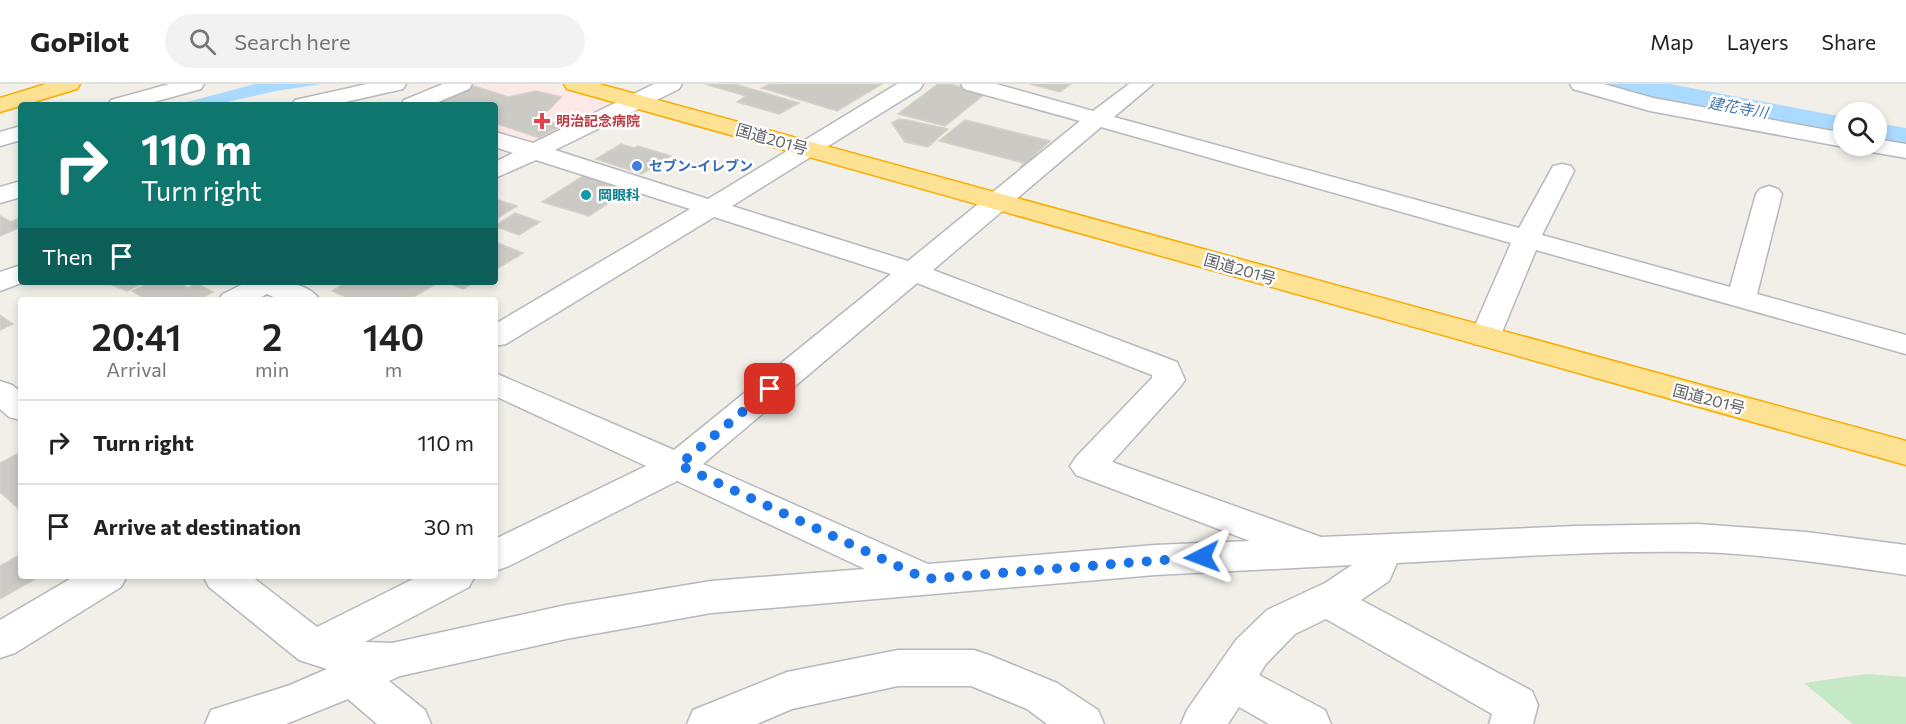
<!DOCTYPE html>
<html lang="en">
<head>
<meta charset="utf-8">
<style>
	body { margin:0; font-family:Commissioner,"Noto Sans JP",sans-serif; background:#f2f2f2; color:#222; height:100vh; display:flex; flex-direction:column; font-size:22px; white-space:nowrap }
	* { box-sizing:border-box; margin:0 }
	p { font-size:20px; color:#767676 }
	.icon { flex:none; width:33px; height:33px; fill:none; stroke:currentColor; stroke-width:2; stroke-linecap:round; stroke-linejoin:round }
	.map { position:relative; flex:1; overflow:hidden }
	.details { position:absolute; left:18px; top:213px; width:480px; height:282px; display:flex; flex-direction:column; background:#fff; border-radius:6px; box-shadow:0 3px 9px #0003 }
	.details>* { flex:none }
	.top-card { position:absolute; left:18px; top:18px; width:480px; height:183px; border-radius:6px; box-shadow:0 3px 9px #0003; background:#0f766e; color:#fff; overflow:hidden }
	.fabs { position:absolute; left:1833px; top:18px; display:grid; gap:12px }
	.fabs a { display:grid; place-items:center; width:54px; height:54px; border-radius:50%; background:#fff; box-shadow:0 3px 9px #0003; font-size:30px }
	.pin { position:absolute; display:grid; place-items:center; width:51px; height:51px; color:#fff; margin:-26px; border-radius:12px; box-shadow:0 3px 9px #0006 }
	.me { position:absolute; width:66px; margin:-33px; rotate:267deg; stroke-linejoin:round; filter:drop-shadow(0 0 4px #0008) }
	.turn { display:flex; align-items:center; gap:21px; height:126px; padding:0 24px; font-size:27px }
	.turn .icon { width:78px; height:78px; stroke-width:2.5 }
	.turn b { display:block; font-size:42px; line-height:51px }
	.then { display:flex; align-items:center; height:57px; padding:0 24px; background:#0003; gap:12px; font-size:22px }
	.eta { display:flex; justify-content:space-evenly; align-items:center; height:102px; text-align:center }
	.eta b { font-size:36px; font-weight:600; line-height:42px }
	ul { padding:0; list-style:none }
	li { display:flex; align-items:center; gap:18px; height:84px; padding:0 24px; border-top:2px solid #e0e0e0 }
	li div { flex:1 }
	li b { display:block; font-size:22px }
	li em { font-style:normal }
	header { display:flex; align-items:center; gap:36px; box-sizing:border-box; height:84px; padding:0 30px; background:#fff; border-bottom:2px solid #e0e0e0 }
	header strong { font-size:28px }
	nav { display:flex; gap:33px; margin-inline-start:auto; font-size:21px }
	.search { width:420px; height:54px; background:#f2f2f2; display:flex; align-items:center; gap:15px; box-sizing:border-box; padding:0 21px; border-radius:33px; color:#767676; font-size:22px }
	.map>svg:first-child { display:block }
	.medical { fill:#fce8e6 }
	.green { fill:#c5e8c5 }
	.water { fill:#aadaff }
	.building { fill:#cccac5; stroke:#d6d1c6; stroke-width:1.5 }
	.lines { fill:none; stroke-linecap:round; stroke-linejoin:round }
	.minor-casing { stroke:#b5b8bc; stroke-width:3 }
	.highway-casing { stroke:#f9ab00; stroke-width:3 }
	.minor { fill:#fff; fill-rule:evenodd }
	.highway { fill:#fde293; fill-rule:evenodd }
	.route { stroke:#1a73e8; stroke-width:10; stroke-dasharray:0 18 }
	.health-dot { fill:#e0444e; stroke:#fff; stroke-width:2 }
	.shop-dot { fill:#3f7fe0; stroke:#fff; stroke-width:2 }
	.culture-dot { fill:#0f9aa8; stroke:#fff; stroke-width:2 }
	.labels { text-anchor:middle; stroke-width:5; stroke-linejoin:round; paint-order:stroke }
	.far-health-label { font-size:14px; font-weight:bold; fill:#be3a42; stroke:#fff; text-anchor:start }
	.far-shop-label { font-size:14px; font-weight:bold; fill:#366cbe; stroke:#fff; text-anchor:start }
	.far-culture-label { font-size:14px; font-weight:bold; fill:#0d838f; stroke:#fff; text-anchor:start }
	.far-water-label { font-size:15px; font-style:italic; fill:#4174aa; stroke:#fff }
	.street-label { font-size:16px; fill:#5f6368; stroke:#fff }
</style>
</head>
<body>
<header>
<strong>GoPilot</strong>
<div class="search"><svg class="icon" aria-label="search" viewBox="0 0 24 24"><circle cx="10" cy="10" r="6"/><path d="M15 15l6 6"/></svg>Search here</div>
<nav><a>Map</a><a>Layers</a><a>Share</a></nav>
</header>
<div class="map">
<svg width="1906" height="640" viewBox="0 0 1906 640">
	<rect width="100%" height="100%" fill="#f1efe8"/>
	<path class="medical" d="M 467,0 L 537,0 L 619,22 L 534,64 L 495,52 L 495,21 L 417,21 Z"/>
	<path class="green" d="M 1866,590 L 1906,593 L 1906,640 L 1853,640 L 1804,599 Z"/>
	<path class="water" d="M 255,0 L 321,0 L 276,7 L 213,21 L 176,21 Z
		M 1594,0 L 1670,0 L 1843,33 L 1843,53 L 1689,26 Z
		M 1876,39 L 1906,44 L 1906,64 L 1877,59 Z"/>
	<path class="building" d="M 705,0 L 735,0 L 799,19 L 779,30 L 737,18 L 746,12 Z
		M 770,0 L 882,0 L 837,27 L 762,4 Z
		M 938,0 L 949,0 L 986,9 L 945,42 L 898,30 Z
		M 1030,0 L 1071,0 L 1060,8 Z
		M 474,2 L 508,13 L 536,7 L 561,13 L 549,26 L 534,33 L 562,42 L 539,54 L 495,39 L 495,21 L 436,19 Z
		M 899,35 L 907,36 L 948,45 L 928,63 L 905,58 L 892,39 Z
		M 965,36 L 1050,57 L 1036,70 L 1044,72 L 1031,86 L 1020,83 L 1024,79 L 939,57 Z
		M 621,60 L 634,64 L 638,62 L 671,72 L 642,90 L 596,75 Z
		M 583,92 L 630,105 L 589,132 L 542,118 Z
		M 495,115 L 517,122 L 495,136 Z
		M 515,129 L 540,138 L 519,151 L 495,142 Z
		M 0,132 L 11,138 L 21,133 L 21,143 L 0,152 Z
		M 495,158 L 523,169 L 495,186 Z
		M 109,198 L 145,198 L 127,207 L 107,199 Z
		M 151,198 L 177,198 L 188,204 L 196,199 L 213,208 L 198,216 L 147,216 L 132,207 Z
		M 347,198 L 428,198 L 434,201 L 408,216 L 353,216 L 332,207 Z
		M 446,198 L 475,198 L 463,205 Z
		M 0,231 L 13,240 L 0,246 Z
		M 21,368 L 21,427 L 0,408 L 0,379 Z
		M 21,470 L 21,492 L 40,492 L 0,515 L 0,482 Z"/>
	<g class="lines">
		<defs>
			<path id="minor" d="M 169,0 L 204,0 L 201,5 L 143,21 L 108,21 L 111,16 Z
				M 367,0 L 406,0 L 403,5 L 332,21 L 292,21 L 295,16 Z
				M 443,0 L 472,0 L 469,5 L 431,21 L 401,21 L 404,16 Z
				M 654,0 L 682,0 L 679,5 L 555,66 L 708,115 L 897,0 L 923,0 L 920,5 L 732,122 L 908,177 L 1080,37 L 964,5 L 961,0 L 996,0 L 1093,27 L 1129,0 L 1153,0 L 1114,33 L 1519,144 L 1553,82 L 1562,80 L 1571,82 L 1574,87 L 1542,151 L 1730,203 L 1756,110 L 1760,105 L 1769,102 L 1778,105 L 1782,110 L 1757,210 L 1906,251 L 1906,270 L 1536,166 L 1500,253 L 1496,260 L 1485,262 L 1474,260 L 1470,253 L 1511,159 L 1101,43 L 933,186 L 1177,278 L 1185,296 L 1180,303 L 1112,378 L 1321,453 L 1576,442 L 1698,440 L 1806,448 L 1906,461 L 1906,491 C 1837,481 1767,470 1698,468 C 1598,466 1497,474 1397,479 L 1389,497 L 1361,516 L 1532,607 L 1538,621 L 1533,640 L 1489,640 L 1492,630 L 1326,535 L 1295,550 L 1266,580 L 1259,591 L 1325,626 L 1331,640 L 1269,640 L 1239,623 L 1228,640 L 1181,640 L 1187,626 L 1236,556 L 1267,526 L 1325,499 L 1352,481 L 1155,491 L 711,529 L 566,555 L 400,592 L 389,597 L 425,626 L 431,640 L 377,640 L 348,615 L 286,640 L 205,640 L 211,626 L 290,601 L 327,585 L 299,576 L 209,503 L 203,492 L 251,492 L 317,543 L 419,492 L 475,492 L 469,503 L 365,558 L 392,559 L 566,521 L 711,497 L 865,485 L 677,397 L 509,482 L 495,487 L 495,455 L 646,382 L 495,312 L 495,289 L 674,366 L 891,190 L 714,133 L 506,260 L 495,262 L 495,240 L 690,125 L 536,76 L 495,94 L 495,78 L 513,69 L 495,63 L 495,48 L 533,59 ZM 917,199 L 1152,291 L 1152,294 L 1076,373 L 1070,382 L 1076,391 L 1250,457 L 1155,461 L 928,480 L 703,380 Z
				M 1570,0 L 1604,0 L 1653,14 L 1844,49 L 1844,62 L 1850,62 L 1844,63 L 1650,27 L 1573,5 Z
				M 21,42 L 21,56 L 0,62 L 0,48 Z
				M 1876,55 L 1906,60 L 1906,74 L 1866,67 L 1863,62 L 1876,62 Z
				M 21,97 L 21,113 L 0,119 L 0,103 Z
				M 21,181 L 21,198 L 24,198 L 0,207 L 0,188 Z
				M 247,198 C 270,198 305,194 320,216 L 280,216 L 267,210 L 256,216 L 218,216 L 223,210 Z
				M 0,297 L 12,301 L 21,308 L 21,336 L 9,333 L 0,325 Z
				M 75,492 L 127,492 L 121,503 L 15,569 L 0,574 L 0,536 Z
				M 898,566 L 974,566 L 989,571 L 1057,599 L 1098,626 L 1104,640 L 1047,640 L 1027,625 L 971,602 L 898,602 L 792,625 L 757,640 L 687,640 L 693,626 L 787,588 Z"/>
			<path id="highway" d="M 46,0 L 80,0 L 77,5 L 0,28 L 0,14 Z
				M 564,0 L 599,0 L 1906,357 L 1906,381 L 567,5 Z"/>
		</defs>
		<use href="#minor" class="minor-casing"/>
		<use href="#highway" class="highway-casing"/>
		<use href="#minor" class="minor"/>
		<use href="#highway" class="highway"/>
	</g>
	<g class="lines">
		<path class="route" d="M 770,305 L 679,381 L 926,495 L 1202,473"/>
	</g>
	<path class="health-dot" d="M539 28h6v6h6v6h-6v6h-6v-6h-6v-6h6z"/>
	<circle class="shop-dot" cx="637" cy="82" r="6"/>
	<circle class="culture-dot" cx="586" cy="111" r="6"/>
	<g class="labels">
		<g class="far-health-label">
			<text x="556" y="42">明治記念病院</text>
		</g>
		<g class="far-shop-label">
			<text x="649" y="87">セブン-イレブン</text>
		</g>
		<g class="far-culture-label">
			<text x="598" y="116">岡眼科</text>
		</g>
		<g class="far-water-label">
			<text transform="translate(1738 24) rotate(10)" y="5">建花寺川</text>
		</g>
		<g class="street-label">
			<text transform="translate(772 55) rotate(16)" y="6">国道201号</text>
			<text transform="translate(1240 185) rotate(16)" y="6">国道201号</text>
			<text transform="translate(1709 315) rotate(15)" y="6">国道201号</text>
		</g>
	</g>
</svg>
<div class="fabs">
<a><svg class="icon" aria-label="search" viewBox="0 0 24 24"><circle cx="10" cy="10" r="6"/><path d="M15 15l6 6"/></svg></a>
</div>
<div class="pin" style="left:770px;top:305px;background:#d93025"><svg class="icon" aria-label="arrive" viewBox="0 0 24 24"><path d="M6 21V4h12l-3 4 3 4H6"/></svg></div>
<svg class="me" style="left:1202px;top:473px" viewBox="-20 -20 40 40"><path d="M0-17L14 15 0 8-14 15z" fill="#1a73e8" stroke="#fff" stroke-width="4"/></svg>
<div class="top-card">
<div class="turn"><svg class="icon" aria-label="right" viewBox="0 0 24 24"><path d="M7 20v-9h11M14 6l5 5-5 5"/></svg><div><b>110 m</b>Turn right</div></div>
<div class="then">Then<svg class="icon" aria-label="arrive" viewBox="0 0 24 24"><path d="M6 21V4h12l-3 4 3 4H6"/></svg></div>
</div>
<section class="details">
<div class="eta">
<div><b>20:41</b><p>Arrival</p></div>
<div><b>2</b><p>min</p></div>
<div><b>140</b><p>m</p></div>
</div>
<ul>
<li><svg class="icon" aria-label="right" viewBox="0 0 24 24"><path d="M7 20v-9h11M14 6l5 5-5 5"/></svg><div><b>Turn right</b></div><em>110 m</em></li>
<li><svg class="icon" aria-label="arrive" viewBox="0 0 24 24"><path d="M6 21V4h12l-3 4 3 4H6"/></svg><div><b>Arrive at destination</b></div><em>30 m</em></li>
</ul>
</section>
</div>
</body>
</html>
